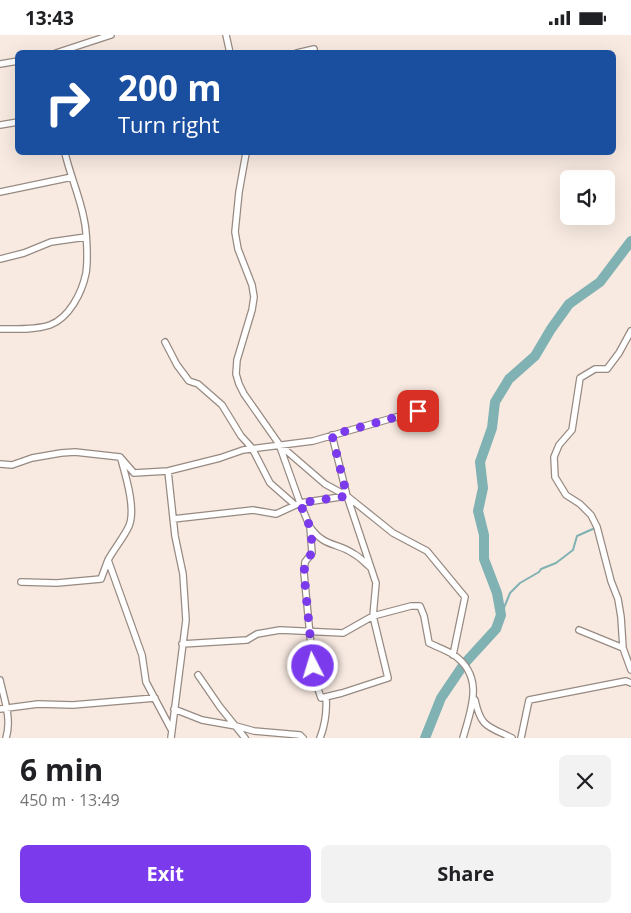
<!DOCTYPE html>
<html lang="en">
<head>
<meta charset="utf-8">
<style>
	body { margin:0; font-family:"Open Sans",sans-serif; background:#f2f2f2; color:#202124; height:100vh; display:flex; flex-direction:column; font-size:19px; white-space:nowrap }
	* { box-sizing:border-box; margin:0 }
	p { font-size:16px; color:#757577 }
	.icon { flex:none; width:28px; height:28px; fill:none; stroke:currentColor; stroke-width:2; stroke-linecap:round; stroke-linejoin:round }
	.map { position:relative; height:703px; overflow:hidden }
	.sheet { display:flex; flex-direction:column; background:#fff; flex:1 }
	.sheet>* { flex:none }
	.top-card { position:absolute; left:15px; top:15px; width:601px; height:105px; border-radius:8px; box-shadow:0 5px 20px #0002; background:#1a4fa0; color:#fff; overflow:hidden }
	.fabs { position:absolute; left:560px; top:135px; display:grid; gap:10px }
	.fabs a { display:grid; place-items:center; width:55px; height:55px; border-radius:8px; background:#fff; box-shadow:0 5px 20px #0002; font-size:25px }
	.pin { position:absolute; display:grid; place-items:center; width:42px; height:42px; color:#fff; margin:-21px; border-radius:10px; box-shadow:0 2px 8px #0006 }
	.me { position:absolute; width:55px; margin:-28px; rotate:355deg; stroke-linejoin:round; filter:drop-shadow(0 0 4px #0008) }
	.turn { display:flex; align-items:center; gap:18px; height:105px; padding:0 20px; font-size:22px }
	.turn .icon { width:65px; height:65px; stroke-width:2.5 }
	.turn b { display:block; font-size:35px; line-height:42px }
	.round { display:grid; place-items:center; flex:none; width:52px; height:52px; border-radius:8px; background:#f2f2f2 }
	.headline { display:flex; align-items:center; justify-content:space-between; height:85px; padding:0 20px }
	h1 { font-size:30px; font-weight:700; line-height:38px }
	.cta { display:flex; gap:10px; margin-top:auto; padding:10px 20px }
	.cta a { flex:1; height:58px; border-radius:8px; background:#7c3aed; color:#fff; font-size:20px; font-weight:700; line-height:58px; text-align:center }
	.cta a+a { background:#f2f2f2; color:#202124 }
	.status { display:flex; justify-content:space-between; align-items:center; height:35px; padding:0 25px; background:#fff; direction:ltr }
	.status svg { height:14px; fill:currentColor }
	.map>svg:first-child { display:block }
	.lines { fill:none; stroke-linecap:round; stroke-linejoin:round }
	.stream { stroke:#80b1b3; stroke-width:2 }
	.river { stroke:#80b1b3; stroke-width:10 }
	.minor-casing { stroke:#978a82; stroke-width:8 }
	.minor { stroke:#fff; stroke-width:5.5 }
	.route { stroke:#7c3aed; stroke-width:9; stroke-dasharray:0 16.2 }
</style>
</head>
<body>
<div class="status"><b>13:43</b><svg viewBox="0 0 49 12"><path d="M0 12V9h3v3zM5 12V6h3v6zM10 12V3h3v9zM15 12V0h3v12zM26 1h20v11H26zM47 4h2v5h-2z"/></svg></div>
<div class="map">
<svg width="631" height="703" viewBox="0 0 631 703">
	<rect width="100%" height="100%" fill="#f8eae1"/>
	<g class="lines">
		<path class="stream" d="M 501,580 L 510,558 L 520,548 L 539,537 L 541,534 L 556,528 L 573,515 L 577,501 L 595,493"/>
		<path class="river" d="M 425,703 L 441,663 L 464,629 L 496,594 L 501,580 L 497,558 L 484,524 L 484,500 L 478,476 L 483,453 L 480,427 L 492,393 L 495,367 L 509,344 L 535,321 L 551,294 L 569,269 L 600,247 L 631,206"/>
		<defs>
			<path id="minor" d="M 226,0 L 230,18
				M 56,18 L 111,0
				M 297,18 L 314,14
				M 0,29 L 18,26
				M 0,90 L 18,87
				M 246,118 L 239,157 L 235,197 L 238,214 L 252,250 L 254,262 L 252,275 L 237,325 L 236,339 L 239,349 L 244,359 L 279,409 L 300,468 L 310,492 L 312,518 L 305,527 L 304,538 L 314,642 L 321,663 L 342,658 L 388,643 L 373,581 L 376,548 L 347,461 L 332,400
				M 0,157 L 72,142
				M 0,224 L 24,218 L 51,207 L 86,202
				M 0,294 C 16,294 35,295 50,290 C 69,283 82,258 86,238 C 88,226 87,197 84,184 C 80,162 70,140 65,118
				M 631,296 L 619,318 L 607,334 L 595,334 L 580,343 L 572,395 L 559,410 L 554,422 L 555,442 L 566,460 L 580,469 L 591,480 L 597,492 L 611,546 L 618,564 L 621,582 L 623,613 L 631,635
				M 165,307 L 177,330 L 189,346 L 198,349 L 222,370 L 241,401 L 252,413 L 270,448 L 295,470
				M 281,411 L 325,449 L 347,461 L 393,498 L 427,516 L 465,562 L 453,620
				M 121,424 C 126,442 136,474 129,491 C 124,502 114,514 108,525 L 142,620 L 146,647 L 171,694
				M 0,429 L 12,430 L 32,423 L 61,418 L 75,417 L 120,422 L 134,438 L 168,436 L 220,423 L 243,415 L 313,406 L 417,376
				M 168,436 L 175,501 L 183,539 L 186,585 L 171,703
				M 173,484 L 253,475 L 276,479 L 300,468 L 347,461
				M 310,492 C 325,513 337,507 354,519 C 360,522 365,528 370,532
				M 21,547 L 57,548 L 101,544 L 108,525
				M 579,595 L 623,613
				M 182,609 L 247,605 L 257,599 L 280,595 L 343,598 L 373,581 L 411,571 L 420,571 L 424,581 L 429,608 C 437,612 446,615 454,620 C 485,642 471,674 463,703
				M 198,640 L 220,672 L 245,703
				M 0,645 C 4,664 12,684 6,703
				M 475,665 C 481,693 488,691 512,703
				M 0,674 L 38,669 L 73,670 L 155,663
				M 174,674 L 202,685 L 236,691 L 254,696 L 300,700 L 303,703
				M 320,703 C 325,690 327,676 326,662
				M 521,703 L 529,665 L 626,646 L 631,648"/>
		</defs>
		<use href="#minor" class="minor-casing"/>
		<use href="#minor" class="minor"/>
	</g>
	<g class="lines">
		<path class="route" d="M 313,631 L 304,538 L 305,527 L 312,518 L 312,508 L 310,492 L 300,468 L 347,461 L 332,400 L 418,376"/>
	</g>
</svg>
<div class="fabs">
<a><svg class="icon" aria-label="sound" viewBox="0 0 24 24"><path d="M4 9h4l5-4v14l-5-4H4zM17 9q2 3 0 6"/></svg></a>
</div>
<div class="pin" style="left:418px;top:376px;background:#d93025"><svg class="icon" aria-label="arrive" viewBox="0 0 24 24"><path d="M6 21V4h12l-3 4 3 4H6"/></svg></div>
<svg class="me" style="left:313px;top:631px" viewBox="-20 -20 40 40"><circle r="17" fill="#7c3aed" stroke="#fff" stroke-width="3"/><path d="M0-11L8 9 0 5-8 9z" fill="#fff"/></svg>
<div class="top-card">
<div class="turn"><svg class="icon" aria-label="right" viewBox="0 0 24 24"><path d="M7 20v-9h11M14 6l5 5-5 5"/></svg><div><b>200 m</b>Turn right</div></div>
</div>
</div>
<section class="sheet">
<div class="headline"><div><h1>6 min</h1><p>450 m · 13:49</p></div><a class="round"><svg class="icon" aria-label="close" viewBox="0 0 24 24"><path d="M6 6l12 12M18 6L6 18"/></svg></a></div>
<div class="cta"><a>Exit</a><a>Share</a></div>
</section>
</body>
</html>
